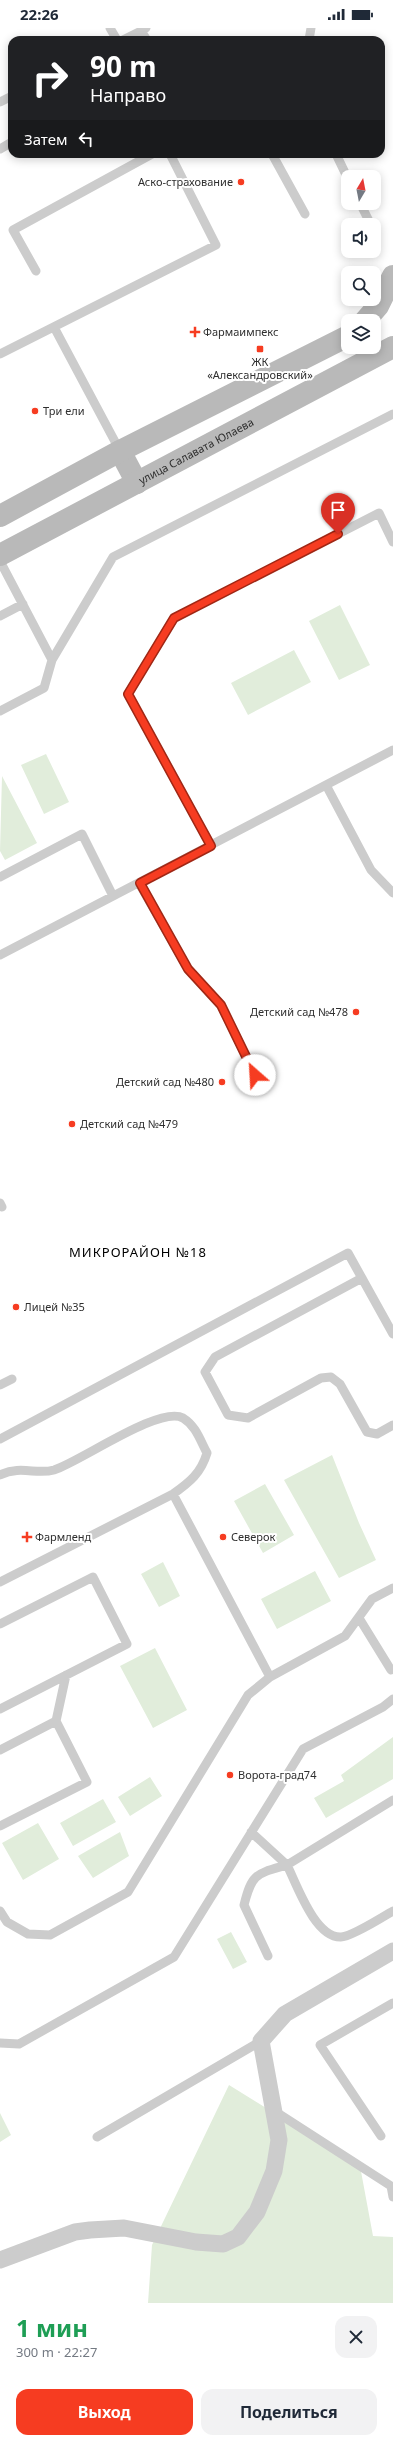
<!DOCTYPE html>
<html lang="ru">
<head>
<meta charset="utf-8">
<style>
	body { margin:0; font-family:"Noto Sans",sans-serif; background:#f2f2f3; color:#1f2937; height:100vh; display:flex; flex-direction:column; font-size:15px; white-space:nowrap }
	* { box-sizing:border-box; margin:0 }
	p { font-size:13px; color:#747a83 }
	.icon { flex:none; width:22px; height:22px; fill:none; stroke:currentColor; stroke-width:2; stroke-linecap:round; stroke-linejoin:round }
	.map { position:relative; height:2275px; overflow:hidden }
	.drawer { display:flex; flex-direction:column; background:#fff; flex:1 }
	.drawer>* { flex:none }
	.top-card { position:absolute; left:8px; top:8px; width:377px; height:122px; border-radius:12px; box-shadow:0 2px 10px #0003; background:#202124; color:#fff; overflow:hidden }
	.needle { width:26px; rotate:10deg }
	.controls { position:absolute; left:341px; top:142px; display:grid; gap:8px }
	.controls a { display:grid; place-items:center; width:40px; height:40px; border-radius:8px; background:#fff; box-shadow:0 2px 10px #0003; font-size:20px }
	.pin { position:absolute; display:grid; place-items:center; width:34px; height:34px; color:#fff; margin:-41px -17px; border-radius:50% 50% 50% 0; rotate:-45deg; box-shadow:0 0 4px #0007 }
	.pin .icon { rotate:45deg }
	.me { position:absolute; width:44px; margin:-22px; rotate:334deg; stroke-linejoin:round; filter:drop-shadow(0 0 3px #0008) }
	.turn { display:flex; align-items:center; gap:14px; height:84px; padding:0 16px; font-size:18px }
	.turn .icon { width:52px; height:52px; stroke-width:2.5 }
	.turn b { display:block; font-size:28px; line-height:34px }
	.then { display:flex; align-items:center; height:38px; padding:0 16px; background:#0003; gap:8px; font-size:15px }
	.round { display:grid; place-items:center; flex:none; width:42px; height:42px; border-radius:12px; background:#f2f2f3 }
	.summary { display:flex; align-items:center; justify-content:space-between; height:68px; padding:0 16px }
	h1 { font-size:24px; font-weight:700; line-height:30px; color:#1e9e55 }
	.cta { display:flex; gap:8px; margin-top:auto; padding:8px 16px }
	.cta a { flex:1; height:46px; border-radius:12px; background:#f63c21; color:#fff; font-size:16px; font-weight:700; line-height:46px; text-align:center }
	.cta a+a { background:#f2f2f3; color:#1f2937 }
	.status { display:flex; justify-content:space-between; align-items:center; height:28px; padding:0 20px; background:#fff; direction:ltr }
	.status svg { height:11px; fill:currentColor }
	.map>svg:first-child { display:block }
	.green { fill:#e1eddb }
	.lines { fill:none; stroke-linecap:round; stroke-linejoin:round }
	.lane { stroke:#ccc; stroke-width:9 }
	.street { stroke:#ccc; stroke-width:17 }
	.secondary { stroke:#b9b9b9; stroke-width:22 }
	.route-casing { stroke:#a02715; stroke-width:10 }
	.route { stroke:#f63c21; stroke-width:7 }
	.poi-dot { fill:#f63c21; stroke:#fff; stroke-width:1.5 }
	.labels { text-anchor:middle; stroke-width:4; stroke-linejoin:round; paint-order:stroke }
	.poi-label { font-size:11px; fill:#2f2f2f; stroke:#fff; text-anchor:start }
	.street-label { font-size:11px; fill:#2f2f2f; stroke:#fff }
	.quarter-label { font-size:13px; letter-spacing:1px; fill:#000; stroke:#fff }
</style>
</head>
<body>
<div class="status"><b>22:26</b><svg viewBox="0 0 49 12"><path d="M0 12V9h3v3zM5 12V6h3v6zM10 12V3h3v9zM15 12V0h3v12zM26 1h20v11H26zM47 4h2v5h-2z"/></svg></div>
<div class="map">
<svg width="393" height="2275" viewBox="0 0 393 2275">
	<rect width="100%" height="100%" fill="#fff"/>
	<path class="green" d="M 340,577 L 370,637 L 339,652 L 309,593 Z
		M 294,622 L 311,654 L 248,687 L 231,655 Z
		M 46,726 L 69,774 L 44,786 L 21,737 Z
		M 2,748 L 37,815 L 5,832 L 0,823 Z
		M 332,1427 L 359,1495 L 376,1532 L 339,1550 L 284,1452 Z
		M 265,1456 L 294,1507 L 263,1525 L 234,1473 Z
		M 163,1534 L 180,1568 L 159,1579 L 141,1546 Z
		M 315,1543 L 331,1573 L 277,1601 L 261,1571 Z
		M 155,1620 L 187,1682 L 153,1700 L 120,1638 Z
		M 393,1709 L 393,1751 L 326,1790 L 314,1770 L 344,1753 L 341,1747 Z
		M 150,1749 L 162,1768 L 130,1788 L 118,1769 Z
		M 103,1771 L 116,1794 L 73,1818 L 60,1795 Z
		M 38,1795 L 59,1831 L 23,1852 L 2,1815 Z
		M 120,1804 L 129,1828 L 93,1850 L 78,1828 Z
		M 231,1904 L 247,1934 L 233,1941 L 217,1911 Z
		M 229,2057 L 360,2138 L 373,2208 L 393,2209 L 393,2275 L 148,2275 L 152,2217 Z
		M 0,2085 L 11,2107 L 0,2114 Z"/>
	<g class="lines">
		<path class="lane" d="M 110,0 L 117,12
			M 146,0 L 141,3 L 147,12
			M 123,12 L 141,3
			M 309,12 L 311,0
			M 0,74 L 12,68
			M 0,121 L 12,114
			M 272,126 L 305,186
			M 336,126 L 348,151
			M 360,175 L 370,195
			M 36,243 L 13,202 L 152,126
			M 55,301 L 120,423
			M 0,326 L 216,217 L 170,126
			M 0,533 L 52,632
			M 0,588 L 23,576
			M 0,683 L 44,660 L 52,632 L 113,529 L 393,386
			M 326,757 L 371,842 L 393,865
			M 211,818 L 128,666 L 174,590 L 379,485 L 393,514
			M 0,849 L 82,806 L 113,868
			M 139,855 L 188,941 L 221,977 L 255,1047
			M 0,927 L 393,722
			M 0,1175 L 2,1179
			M 362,1250 L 215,1329 L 205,1344 L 228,1387 L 248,1390 L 321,1350 L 331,1349 L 340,1356 L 367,1404 L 377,1406 L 393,1397
			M 0,1357 L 12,1351
			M 0,1411 L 348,1225 L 393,1306
			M 0,1447 C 21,1437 36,1447 54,1442 C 80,1434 160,1377 183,1390 C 196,1398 200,1412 207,1425 C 201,1445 190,1454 173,1466 L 0,1554
			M 173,1466 L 270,1649
			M 359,1590 L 391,1642
			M 0,1596 L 93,1549 L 127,1616 L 0,1681
			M 56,1693 L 66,1647
			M 0,1722 L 56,1693 L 87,1754 L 0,1798
			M 393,1772 L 287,1837 C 297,1857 315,1910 341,1909 C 351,1909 383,1889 393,1883
			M 251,1804 L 287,1837 C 256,1846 252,1845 244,1877 L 268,1928
			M 0,1883 L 7,1894 L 28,1906 L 50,1907 L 128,1864 L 248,1667 L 270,1649 L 345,1608 L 372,1571 L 393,1560
			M 0,2015 L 19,2016 L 174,1929 L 303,1721 L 383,1679 L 393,1671
			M 273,2082 L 391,2158 L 393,2169
			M 381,2108 L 320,2017 L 393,1975
			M 97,2109 L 261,2013"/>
		<path class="street" d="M 0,2232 L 75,2204 L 90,2202 L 124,2200 L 196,2214 L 223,2216 L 238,2209 L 257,2184 L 274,2143 L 279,2112 L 261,2013 L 285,1986 L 393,1923"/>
		<g class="secondary">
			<path d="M 365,293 L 378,278 L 393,248"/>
			<path d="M 120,423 L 137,455"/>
			<path d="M 0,488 L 120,423 L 348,308"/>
			<path id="s1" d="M 0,527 L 393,319"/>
		</g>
	</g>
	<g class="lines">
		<defs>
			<path id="route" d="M 255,1047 L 221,977 L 188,941 L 140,855 L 211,818 L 128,666 L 174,590 L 338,506"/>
		</defs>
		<use href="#route" class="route-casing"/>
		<use href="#route" class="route"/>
	</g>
	<g class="poi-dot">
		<circle cx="241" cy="154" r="4"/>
		<path d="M193 298h4v4h4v4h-4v4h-4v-4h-4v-4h4z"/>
		<rect x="256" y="317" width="8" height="8" rx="2"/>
		<circle cx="35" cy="383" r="4"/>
		<circle cx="356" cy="984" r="4"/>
		<circle cx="222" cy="1054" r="4"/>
		<circle cx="72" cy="1096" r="4"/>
		<circle cx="16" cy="1279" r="4"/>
		<path d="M25 1503h4v4h4v4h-4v4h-4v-4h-4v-4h4z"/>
		<circle cx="223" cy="1509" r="4"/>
		<circle cx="230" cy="1747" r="4"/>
	</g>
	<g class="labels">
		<g class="poi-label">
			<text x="233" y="158" text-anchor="end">Аско-страхование</text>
			<text x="203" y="308">Фармаимпекс</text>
			<text x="260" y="338" text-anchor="middle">ЖК<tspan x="260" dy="13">«Александровский»</tspan></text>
			<text x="43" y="387">Три ели</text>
			<text x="348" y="988" text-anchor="end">Детский сад №478</text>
			<text x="214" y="1058" text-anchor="end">Детский сад №480</text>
			<text x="80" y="1100">Детский сад №479</text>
			<text x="24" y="1283">Лицей №35</text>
			<text x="35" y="1513">Фармленд</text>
			<text x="231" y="1513">Северок</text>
			<text x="238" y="1751">Ворота-град74</text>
		</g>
		<g class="street-label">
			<text dy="4" stroke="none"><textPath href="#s1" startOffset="222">улица Салавата Юлаева</textPath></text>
		</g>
		<g class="quarter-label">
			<text x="138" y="1229">МИКРОРАЙОН №18</text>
		</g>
	</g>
</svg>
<div class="controls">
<a><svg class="needle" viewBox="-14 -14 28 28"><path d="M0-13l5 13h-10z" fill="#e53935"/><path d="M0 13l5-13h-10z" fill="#747a83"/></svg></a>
<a><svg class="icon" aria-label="sound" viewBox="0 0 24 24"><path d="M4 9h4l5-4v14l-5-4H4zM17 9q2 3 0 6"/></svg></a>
<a><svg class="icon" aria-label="search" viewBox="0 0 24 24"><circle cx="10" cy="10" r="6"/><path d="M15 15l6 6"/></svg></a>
<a><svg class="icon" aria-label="layers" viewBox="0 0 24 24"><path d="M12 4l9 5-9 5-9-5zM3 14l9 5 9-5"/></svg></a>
</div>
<div class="pin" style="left:338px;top:506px;background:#d93025"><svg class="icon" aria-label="arrive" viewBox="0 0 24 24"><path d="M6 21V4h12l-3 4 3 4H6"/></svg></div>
<svg class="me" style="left:255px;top:1047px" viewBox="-20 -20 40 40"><circle r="19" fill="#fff"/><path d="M0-13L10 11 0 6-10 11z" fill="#f63c21"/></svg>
<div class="top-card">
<div class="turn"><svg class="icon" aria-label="right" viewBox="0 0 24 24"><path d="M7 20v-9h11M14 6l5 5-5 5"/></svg><div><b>90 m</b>Направо</div></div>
<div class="then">Затем<svg class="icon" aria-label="left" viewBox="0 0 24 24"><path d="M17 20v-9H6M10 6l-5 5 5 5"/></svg></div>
</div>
</div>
<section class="drawer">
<div class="summary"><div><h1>1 мин</h1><p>300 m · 22:27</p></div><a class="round"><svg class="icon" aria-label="close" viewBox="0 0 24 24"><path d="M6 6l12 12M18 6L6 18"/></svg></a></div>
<div class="cta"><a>Выход</a><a>Поделиться</a></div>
</section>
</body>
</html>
